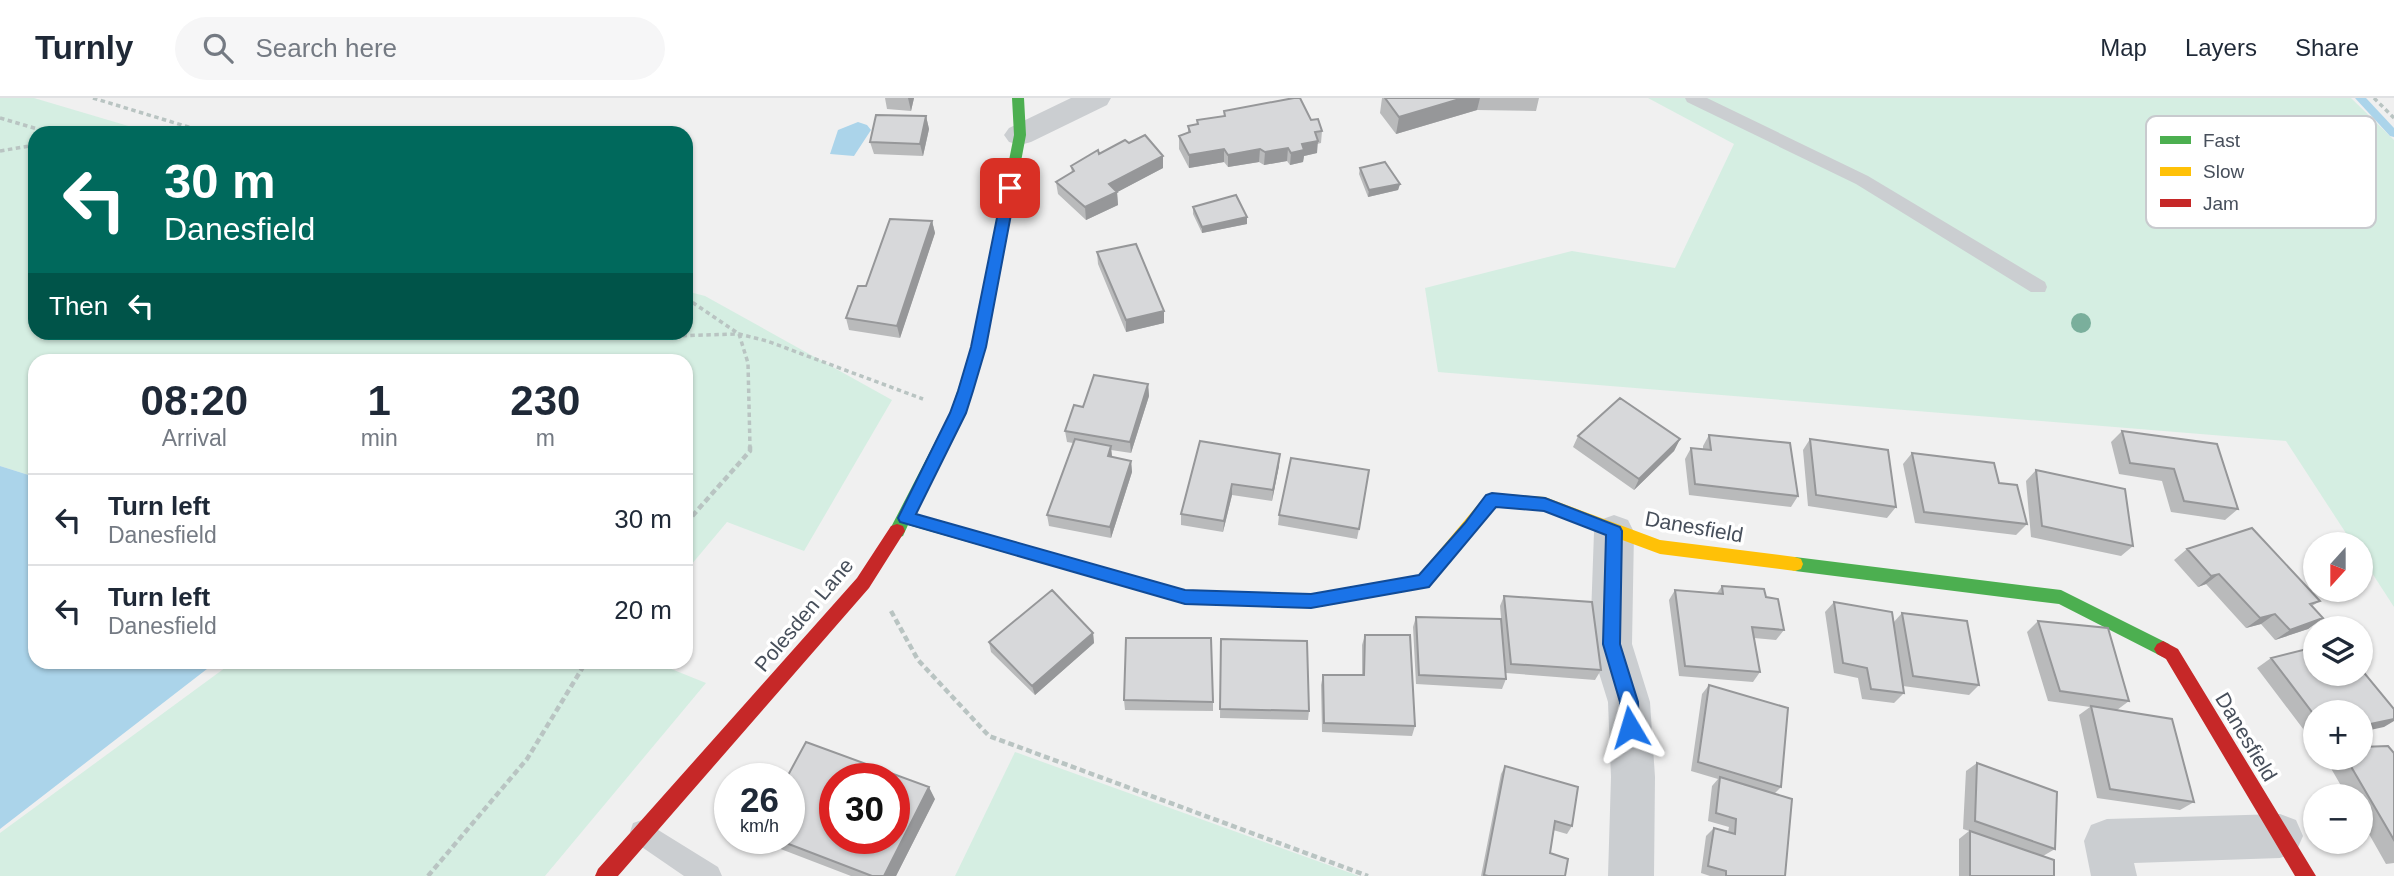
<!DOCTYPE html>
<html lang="en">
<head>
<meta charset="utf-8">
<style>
	body { margin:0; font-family:Helvetica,sans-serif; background:#f6f6f7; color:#1f2937; height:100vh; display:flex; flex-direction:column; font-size:26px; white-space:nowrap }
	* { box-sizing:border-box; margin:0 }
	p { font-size:23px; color:#747a83 }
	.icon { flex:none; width:38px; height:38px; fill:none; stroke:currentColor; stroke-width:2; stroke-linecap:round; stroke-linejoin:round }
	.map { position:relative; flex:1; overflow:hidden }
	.drawer { position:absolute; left:28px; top:256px; width:665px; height:315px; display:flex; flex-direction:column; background:#fff; border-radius:21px; box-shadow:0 2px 5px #0004 }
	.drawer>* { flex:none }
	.hud { position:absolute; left:28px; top:28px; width:665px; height:214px; border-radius:21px; box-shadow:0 2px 5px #0004; background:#00695c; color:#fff; overflow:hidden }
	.needle { width:46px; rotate:201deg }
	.buttons { position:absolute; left:2303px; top:434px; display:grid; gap:14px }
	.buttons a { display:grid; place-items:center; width:70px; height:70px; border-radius:50%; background:#fff; box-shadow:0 2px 5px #0004; font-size:35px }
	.speed { position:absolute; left:714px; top:665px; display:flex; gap:14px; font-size:35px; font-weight:700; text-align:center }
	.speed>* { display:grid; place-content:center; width:91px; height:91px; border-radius:50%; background:#fff; box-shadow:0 2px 5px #0004; line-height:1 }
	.speed small { font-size:18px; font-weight:400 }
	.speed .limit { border:10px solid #d22; background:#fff; color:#111 }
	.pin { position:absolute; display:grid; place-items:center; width:60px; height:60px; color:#fff; margin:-30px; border-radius:14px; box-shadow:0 4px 10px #0006 }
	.me { position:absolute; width:77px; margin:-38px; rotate:353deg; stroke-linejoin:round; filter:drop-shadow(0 0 5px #0008) }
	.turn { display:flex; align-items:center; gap:24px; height:147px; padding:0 21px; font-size:32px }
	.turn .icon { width:91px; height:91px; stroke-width:2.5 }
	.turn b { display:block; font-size:49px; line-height:60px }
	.then { display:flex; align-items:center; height:66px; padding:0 21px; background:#0003; gap:14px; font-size:26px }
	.eta { display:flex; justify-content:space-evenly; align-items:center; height:119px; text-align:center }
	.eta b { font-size:42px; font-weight:800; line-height:49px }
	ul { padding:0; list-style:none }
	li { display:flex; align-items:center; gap:21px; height:91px; padding:0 21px; border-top:2px solid #e0e1e3 }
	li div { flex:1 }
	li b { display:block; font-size:26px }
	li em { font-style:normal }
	header { display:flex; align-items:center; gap:42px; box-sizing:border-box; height:98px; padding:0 35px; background:#fff; border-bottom:2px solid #e0e1e3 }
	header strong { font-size:33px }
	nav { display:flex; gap:38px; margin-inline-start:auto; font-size:24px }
	.search { width:490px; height:63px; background:#f6f6f7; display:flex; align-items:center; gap:18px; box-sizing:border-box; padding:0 24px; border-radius:38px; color:#747a83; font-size:26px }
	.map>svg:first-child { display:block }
	.green { fill:#d5eee2 }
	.water { fill:#abd4ea }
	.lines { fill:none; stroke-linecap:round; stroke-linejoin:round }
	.stream { fill:#abd4ea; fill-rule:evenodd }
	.path-far1 { stroke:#b9c4c2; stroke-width:3.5; stroke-dasharray:4.5 3.5; stroke-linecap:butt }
	.path { stroke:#b9c4c2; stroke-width:4.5; stroke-dasharray:6 3.5; stroke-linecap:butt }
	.lane { fill:#cbced1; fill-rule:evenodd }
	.street { fill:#cbced1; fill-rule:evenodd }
	.fast { fill:#4caf50; fill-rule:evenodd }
	.slow { fill:#ffc107; fill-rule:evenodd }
	.jam { fill:#c62828; fill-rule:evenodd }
	.tree { fill:#7aaf9c }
	.wall { fill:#b9babb }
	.shaded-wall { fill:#969799 }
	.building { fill:#d7d8da; stroke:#969799; stroke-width:2; fill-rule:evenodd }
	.route { fill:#1a73e8; stroke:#114b97; stroke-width:2 }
	.labels { text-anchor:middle; stroke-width:7; stroke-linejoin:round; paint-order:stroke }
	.street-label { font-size:21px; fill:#474f5b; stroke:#fff }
	.key { fill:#fff; stroke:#c8cace; stroke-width:2 }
	.key-label { font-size:19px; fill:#474f5b }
</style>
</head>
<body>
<header>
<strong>Turnly</strong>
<div class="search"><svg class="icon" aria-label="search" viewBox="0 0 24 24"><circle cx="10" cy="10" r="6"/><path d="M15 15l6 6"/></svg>Search here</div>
<nav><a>Map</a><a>Layers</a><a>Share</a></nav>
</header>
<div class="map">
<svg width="2394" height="778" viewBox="0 0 2394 778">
	<rect width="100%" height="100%" fill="#f0f0f0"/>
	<path class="green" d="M 0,0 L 34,0 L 152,35 L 35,35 L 35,234 L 686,234 L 686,193 L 705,198 L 892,302 L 804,453 L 727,424 L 686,473 L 686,262 L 35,262 L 35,379 L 0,368 Z
		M 1648,0 L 2351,0 L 2394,42 L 2394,509 L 2361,458 L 2361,446 L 2353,446 L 2286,343 L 1438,274 L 1425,190 L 1572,153 L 1675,170 L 1734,46 Z
		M 233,564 L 654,564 L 706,585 L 545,778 L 0,778 L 0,735 Z
		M 1015,654 L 1359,778 L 955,778 Z"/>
	<path class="water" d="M 858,24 L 867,27 L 871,32 L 854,58 L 830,56 L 838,32 Z
		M 0,368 L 35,379 L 35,564 L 216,564 L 0,731 Z"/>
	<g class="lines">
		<path class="stream" d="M 2355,0 L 2366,0 L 2394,30 L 2394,39 L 2390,38 Z"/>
		<path class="path-far1" d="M 93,0 L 208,35
			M 2374,0 L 2394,20
			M 0,20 L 51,35
			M 0,53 L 35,47
			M 686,200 L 739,236 L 748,265 L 750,349
			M 659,234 L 671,238 L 739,236 L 767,243 L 923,301"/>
		<path class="path" d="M 686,425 L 750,353 L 750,347
			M 891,513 L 918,562 L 989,638 L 1368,778
			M 428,778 L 527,661 L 586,564"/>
		<path class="lane" d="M 1685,0 L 1707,0 L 1868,78 L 2045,184 L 2047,189 L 2045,194 L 2031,194 L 1856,86 L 1687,4 Z
			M 642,722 L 718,769 L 722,778 L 684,778 L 633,743 L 630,734 L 633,725 Z"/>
		<path class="street" d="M 1071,0 L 1111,0 L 1107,7 L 1031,44 L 1020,47 L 1009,44 L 1004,37 L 1009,30 Z
			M 1614,417 L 1628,422 L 1634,434 L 1632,546 L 1650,604 L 1655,679 L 1654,778 L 1608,778 L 1611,679 L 1608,604 L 1590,546 L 1594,434 L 1600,422 Z
			M 2280,716 L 2296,722 L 2303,738 L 2296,754 L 2280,760 L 2134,765 L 2137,778 L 2091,778 L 2084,743 L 2091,727 L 2107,721 Z"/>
		<path class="fast" d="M 1012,0 L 1024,0 L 1026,37 L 986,249 L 966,315 L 914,416 L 1185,492 L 1311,496 L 1330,493 L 1336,495 L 1338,500 L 1336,505 L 1311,510 L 1185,506 L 908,427 L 903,438 L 897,440 L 891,438 L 889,433 L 950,315 L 972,249 L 1014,37 Z
			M 1795,459 L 2061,492 L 2169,546 L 2172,551 L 2169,556 L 2163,559 L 2157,556 L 2059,506 L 1795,473 L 1789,471 L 1787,466 L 1789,461 Z"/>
		<path class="slow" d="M 1492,395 L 1545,399 L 1660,442 L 1795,459 L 1801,461 L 1803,466 L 1801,471 L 1795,473 L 1660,456 L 1544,413 L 1496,409 L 1429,489 L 1330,507 L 1324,505 L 1322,500 L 1324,495 L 1330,493 L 1418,478 L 1486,397 Z"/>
		<path class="jam" d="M 897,426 L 903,428 L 905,433 L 869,490 L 618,778 L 595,778 L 598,771 L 857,480 L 891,428 Z
			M 2163,543 L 2178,551 L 2316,778 L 2295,778 L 2166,561 L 2157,556 L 2154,551 L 2157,546 Z"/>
	</g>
	<circle class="tree" cx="2081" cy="225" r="10"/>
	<path class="wall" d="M 885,0 L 914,0 L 911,13 L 887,11 Z
		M 1382,0 L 1539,0 L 1536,13 L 1477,12 L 1396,36 L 1380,15 Z
		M 1224,13 L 1311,22 L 1322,33 L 1321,45 L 1317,46 L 1317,55 L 1304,58 L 1303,64 L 1290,67 L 1287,63 L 1264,67 L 1259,64 L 1228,69 L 1224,64 L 1189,70 L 1179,51 L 1179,38 L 1188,35 L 1188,28 L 1197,27 L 1197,22 L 1224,18 Z
		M 926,18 L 929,31 L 923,58 L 874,56 L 870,44 Z
		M 1099,56 L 1163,70 L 1117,94 L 1118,107 L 1086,122 L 1058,96 L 1056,84 L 1072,75 L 1071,68 Z
		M 1360,70 L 1400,86 L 1398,92 L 1368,99 L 1359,76 Z
		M 1193,109 L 1247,119 L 1247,126 L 1202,135 L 1193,116 Z
		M 932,123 L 935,135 L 900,240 L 849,232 L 846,220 L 866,188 Z
		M 1097,154 L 1164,225 L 1126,234 L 1098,166 Z
		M 1148,286 L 1149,298 L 1131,355 L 1111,352 L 1112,359 L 1131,363 L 1132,374 L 1111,440 L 1049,428 L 1047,417 L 1073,345 L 1067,344 L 1065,333 L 1083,309 Z
		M 2122,333 L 2238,411 L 2225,422 L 2171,414 L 2162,383 L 2119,376 L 2111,344 Z
		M 1709,337 L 1798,398 L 1791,409 L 1689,397 L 1685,361 L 1691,350 L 1703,351 L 1703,348 Z
		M 1578,338 L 1680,341 L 1674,353 L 1634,392 L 1573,349 Z
		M 1810,341 L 1896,409 L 1887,420 L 1808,408 L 1803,352 Z
		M 1200,343 L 1279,368 L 1272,403 L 1232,397 L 1223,434 L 1181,427 L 1181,416 Z
		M 1912,355 L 2027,426 L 2016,437 L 1915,425 L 1903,366 Z
		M 2036,372 L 2133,448 L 2121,458 L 2031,439 L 2026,383 Z
		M 1279,417 L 1359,431 L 1357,441 L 1278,427 Z
		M 2187,451 L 2320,503 L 2312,508 L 2323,520 L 2308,531 L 2275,542 L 2261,526 L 2246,530 L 2206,486 L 2198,489 L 2174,462 Z
		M 1722,488 L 1766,499 L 1784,532 L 1776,542 L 1754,540 L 1760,574 L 1753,584 L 1679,578 L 1669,502 L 1675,492 L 1717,495 Z
		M 1504,498 L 1601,572 L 1595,582 L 1506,575 L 1500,508 Z
		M 1834,504 L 1893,525 L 1902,515 L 1979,587 L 1969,597 L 1903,588 L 1904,595 L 1894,605 L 1862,601 L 1858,580 L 1834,575 L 1825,514 Z
		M 1416,519 L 1506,581 L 1502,591 L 1416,586 L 1413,529 Z
		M 2038,523 L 2129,603 L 2117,612 L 2194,704 L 2180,712 L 2097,700 L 2079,617 L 2090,609 L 2048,603 L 2027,534 Z
		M 1093,535 L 1094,545 L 1035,597 L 991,554 L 989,544 Z
		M 1365,537 L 1415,628 L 1412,638 L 1322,634 L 1321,587 L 1323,577 L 1362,577 L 1362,547 Z
		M 1221,541 L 1309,613 L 1308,622 L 1220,620 Z
		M 2271,560 L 2384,629 L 2315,614 L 2315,644 L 2313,644 L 2257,570 Z
		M 1709,587 L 1781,689 L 1774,696 L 1785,778 L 1710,778 L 1701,775 L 1706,738 L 1714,730 L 1728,734 L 1729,729 L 1708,723 L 1712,688 L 1718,681 L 1691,673 L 1702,596 Z
		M 1124,602 L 1213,604 L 1213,613 L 1125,612 Z
		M 2394,655 L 2394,765 L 2386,766 L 2361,722 L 2361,698 L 2347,698 L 2325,660 L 2361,660 Z
		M 1977,665 L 2055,751 L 2043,758 L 2054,778 L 1959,778 L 1959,741 L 1969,733 L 1963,731 L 1966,673 Z
		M 1505,668 L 1572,728 L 1567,736 L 1553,732 L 1550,755 L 1565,778 L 1481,778 L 1501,676 Z
		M 935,701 L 896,778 L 851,778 L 765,745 L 762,740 L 789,740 Z"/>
	<path class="shaded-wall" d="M 908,0 L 914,0 L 911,13 Z
		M 1463,0 L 1480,0 L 1477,12 L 1396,36 L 1399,19 Z
		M 926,18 L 929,31 L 923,58 L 920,46 Z
		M 1318,43 L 1317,55 L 1304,58 L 1303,64 L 1290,67 L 1291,55 L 1302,46 Z
		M 1288,50 L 1287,63 L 1264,67 L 1265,54 Z
		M 1224,51 L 1224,64 L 1189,70 L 1189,57 Z
		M 1260,51 L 1259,64 L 1228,69 L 1228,57 Z
		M 1163,58 L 1163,70 L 1110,98 L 1117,94 L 1118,107 L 1086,122 L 1085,109 L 1109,86 Z
		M 1400,86 L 1398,92 L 1368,99 L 1369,92 Z
		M 1247,119 L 1247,126 L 1202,135 L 1202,129 Z
		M 932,123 L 935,135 L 900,240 L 897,228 Z
		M 1164,213 L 1164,225 L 1126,234 L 1126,222 Z
		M 1148,286 L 1149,298 L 1131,355 L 1130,344 Z
		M 1680,341 L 1674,353 L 1634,392 L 1639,381 Z
		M 1111,348 L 1112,359 L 1108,358 Z
		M 1280,356 L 1279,368 L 1272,403 L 1273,392 Z
		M 1131,363 L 1132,374 L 1111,440 L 1110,429 Z
		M 1232,386 L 1232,397 L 1223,434 L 1224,423 Z
		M 2219,476 L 2206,486 L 2198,489 L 2211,478 Z
		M 2275,516 L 2261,526 L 2246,530 L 2260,520 Z
		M 2323,520 L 2308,531 L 2275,542 L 2290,532 Z
		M 1093,535 L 1094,545 L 1035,597 L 1032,588 Z
		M 2394,621 L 2394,623 L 2384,629 L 2361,634 L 2361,628 Z
		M 929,689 L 935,701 L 896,778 L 884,778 Z"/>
	<path class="building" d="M 1294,0 L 1300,0 L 1311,22 L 1318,21 L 1322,33 L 1315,34 L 1318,43 L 1302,46 L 1304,52 L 1291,55 L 1288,50 L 1265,54 L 1260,51 L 1228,57 L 1224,51 L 1189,57 L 1179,38 L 1190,34 L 1188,28 L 1198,26 L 1197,22 L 1225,18 L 1224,13 Z
		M 1385,0 L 1463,0 L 1399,19 Z
		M 876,17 L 926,18 L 920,46 L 870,44 Z
		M 1145,37 L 1163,58 L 1109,86 L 1117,94 L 1085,109 L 1056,84 L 1074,73 L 1071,68 L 1098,52 L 1099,56 L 1125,42 L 1129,45 Z
		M 1385,64 L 1400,86 L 1369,92 L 1360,70 Z
		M 1236,97 L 1247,119 L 1202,129 L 1193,109 Z
		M 890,121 L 932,123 L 897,228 L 846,220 L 858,188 L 866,188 Z
		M 1136,146 L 1164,213 L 1126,222 L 1097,154 Z
		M 1094,277 L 1148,286 L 1130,344 L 1065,333 L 1074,307 L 1083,309 Z
		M 1620,300 L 1680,341 L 1639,381 L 1578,338 Z
		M 2122,333 L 2217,346 L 2238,411 L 2184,403 L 2174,371 L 2130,365 Z
		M 1709,337 L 1790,345 L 1798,398 L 1695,386 L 1691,350 L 1711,352 Z
		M 1075,341 L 1111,348 L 1108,358 L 1131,363 L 1110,429 L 1047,417 Z
		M 1810,341 L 1888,352 L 1896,409 L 1816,397 Z
		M 1200,343 L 1280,356 L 1273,392 L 1232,386 L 1224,423 L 1181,416 Z
		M 1912,355 L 1994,365 L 1999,385 L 2017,387 L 2027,426 L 1924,414 Z
		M 1291,360 L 1369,372 L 1359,431 L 1279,417 Z
		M 2036,372 L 2125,391 L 2133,448 L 2042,428 Z
		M 2252,430 L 2320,503 L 2310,506 L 2323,520 L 2290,532 L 2275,516 L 2260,520 L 2219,476 L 2211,478 L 2187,451 Z
		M 1722,488 L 1764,491 L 1766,499 L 1778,501 L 1784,532 L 1752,529 L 1760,574 L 1685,568 L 1675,492 L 1723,496 Z
		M 1052,492 L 1093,535 L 1032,588 L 989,544 Z
		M 1504,498 L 1592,504 L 1601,572 L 1511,566 Z
		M 1834,504 L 1892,514 L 1904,595 L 1871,591 L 1867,570 L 1843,565 Z
		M 1902,515 L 1967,523 L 1979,587 L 1913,578 Z
		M 1416,519 L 1501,521 L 1506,581 L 1419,577 Z
		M 2038,523 L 2108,530 L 2129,603 L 2060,593 Z
		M 1365,537 L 1410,537 L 1415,628 L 1324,625 L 1323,577 L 1364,577 Z
		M 1126,540 L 1211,540 L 1213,604 L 1124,602 Z
		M 1221,541 L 1307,543 L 1309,613 L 1220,611 Z
		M 2315,549 L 2315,576 L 2361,576 L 2361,571 L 2394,611 L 2394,621 L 2361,628 L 2361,614 L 2315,614 L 2315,618 L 2271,560 Z
		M 1709,587 L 1788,610 L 1781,689 L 1698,664 Z
		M 2091,608 L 2172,621 L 2194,704 L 2110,691 Z
		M 806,644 L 929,689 L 884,778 L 872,778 L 773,740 L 789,740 L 789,681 L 786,681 ZM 835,681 L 894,681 L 894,740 L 835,740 Z
		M 2388,648 L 2394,655 L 2394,742 L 2346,660 L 2361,660 L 2361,649 Z
		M 1977,665 L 2057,694 L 2055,751 L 1975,723 Z
		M 1505,668 L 1578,689 L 1572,728 L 1555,723 L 1550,755 L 1568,761 L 1565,778 L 1488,778 L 1484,777 Z
		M 1720,679 L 1792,701 L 1785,778 L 1726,778 L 1726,773 L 1708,768 L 1714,730 L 1735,736 L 1736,721 L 1716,715 Z
		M 1970,733 L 2054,762 L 2054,778 L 1970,778 Z"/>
	<path class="route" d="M 1010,86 L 1016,90 L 986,249 L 973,293 L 966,315 L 916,416 L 1185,492 L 1311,496 L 1419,477 L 1465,425 L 1486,397 L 1492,395 L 1545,400 L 1620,429 L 1622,433 L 1620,546 L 1638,604 L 1639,629 L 1637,635 L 1630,638 L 1624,635 L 1620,604 L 1603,546 L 1606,437 L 1544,413 L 1496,409 L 1429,489 L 1311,510 L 1185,506 L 900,424 L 898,420 L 950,315 L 958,293 L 971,249 L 1003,90 Z"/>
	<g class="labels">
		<g class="street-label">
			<text transform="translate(1694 429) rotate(10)" y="7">Danesfield</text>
			<text transform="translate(804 517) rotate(-50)" y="7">Polesden Lane</text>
			<text transform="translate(2246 639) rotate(59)" y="7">Danesfield</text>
		</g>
	</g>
	<rect x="2146" y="18" width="230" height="112" rx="10" class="key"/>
	<rect x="2160" y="38" width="31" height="8" fill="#4caf50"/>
	<rect x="2160" y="69" width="31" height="9" fill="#ffc107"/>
	<rect x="2160" y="101" width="31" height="8" fill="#c62828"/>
	<g class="key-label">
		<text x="2203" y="49">Fast</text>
		<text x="2203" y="80">Slow</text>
		<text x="2203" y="112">Jam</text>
	</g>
</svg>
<div class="buttons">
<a><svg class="needle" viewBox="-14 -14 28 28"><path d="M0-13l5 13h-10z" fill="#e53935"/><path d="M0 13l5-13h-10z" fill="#747a83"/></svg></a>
<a><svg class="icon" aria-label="layers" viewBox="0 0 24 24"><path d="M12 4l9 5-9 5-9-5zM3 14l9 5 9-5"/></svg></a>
<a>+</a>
<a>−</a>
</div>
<div class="speed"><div>26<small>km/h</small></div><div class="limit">30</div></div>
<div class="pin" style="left:1010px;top:90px;background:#d93025"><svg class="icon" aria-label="arrive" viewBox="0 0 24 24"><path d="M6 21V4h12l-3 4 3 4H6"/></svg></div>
<svg class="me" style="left:1630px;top:629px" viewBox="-20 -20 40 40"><path d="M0-17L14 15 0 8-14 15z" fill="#1a73e8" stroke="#fff" stroke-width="4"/></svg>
<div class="hud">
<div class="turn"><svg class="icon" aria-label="left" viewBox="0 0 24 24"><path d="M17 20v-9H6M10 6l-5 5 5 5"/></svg><div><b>30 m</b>Danesfield</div></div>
<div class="then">Then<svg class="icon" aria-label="left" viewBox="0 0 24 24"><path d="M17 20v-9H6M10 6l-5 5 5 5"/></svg></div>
</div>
<section class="drawer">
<div class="eta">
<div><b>08:20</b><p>Arrival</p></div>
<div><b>1</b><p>min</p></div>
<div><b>230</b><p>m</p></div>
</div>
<ul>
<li><svg class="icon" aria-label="left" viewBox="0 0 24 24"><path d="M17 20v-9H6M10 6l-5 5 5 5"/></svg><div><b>Turn left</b><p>Danesfield</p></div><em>30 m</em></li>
<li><svg class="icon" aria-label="left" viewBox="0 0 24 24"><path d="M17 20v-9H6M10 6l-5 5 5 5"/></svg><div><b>Turn left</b><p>Danesfield</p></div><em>20 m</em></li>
</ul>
</section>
</div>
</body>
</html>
